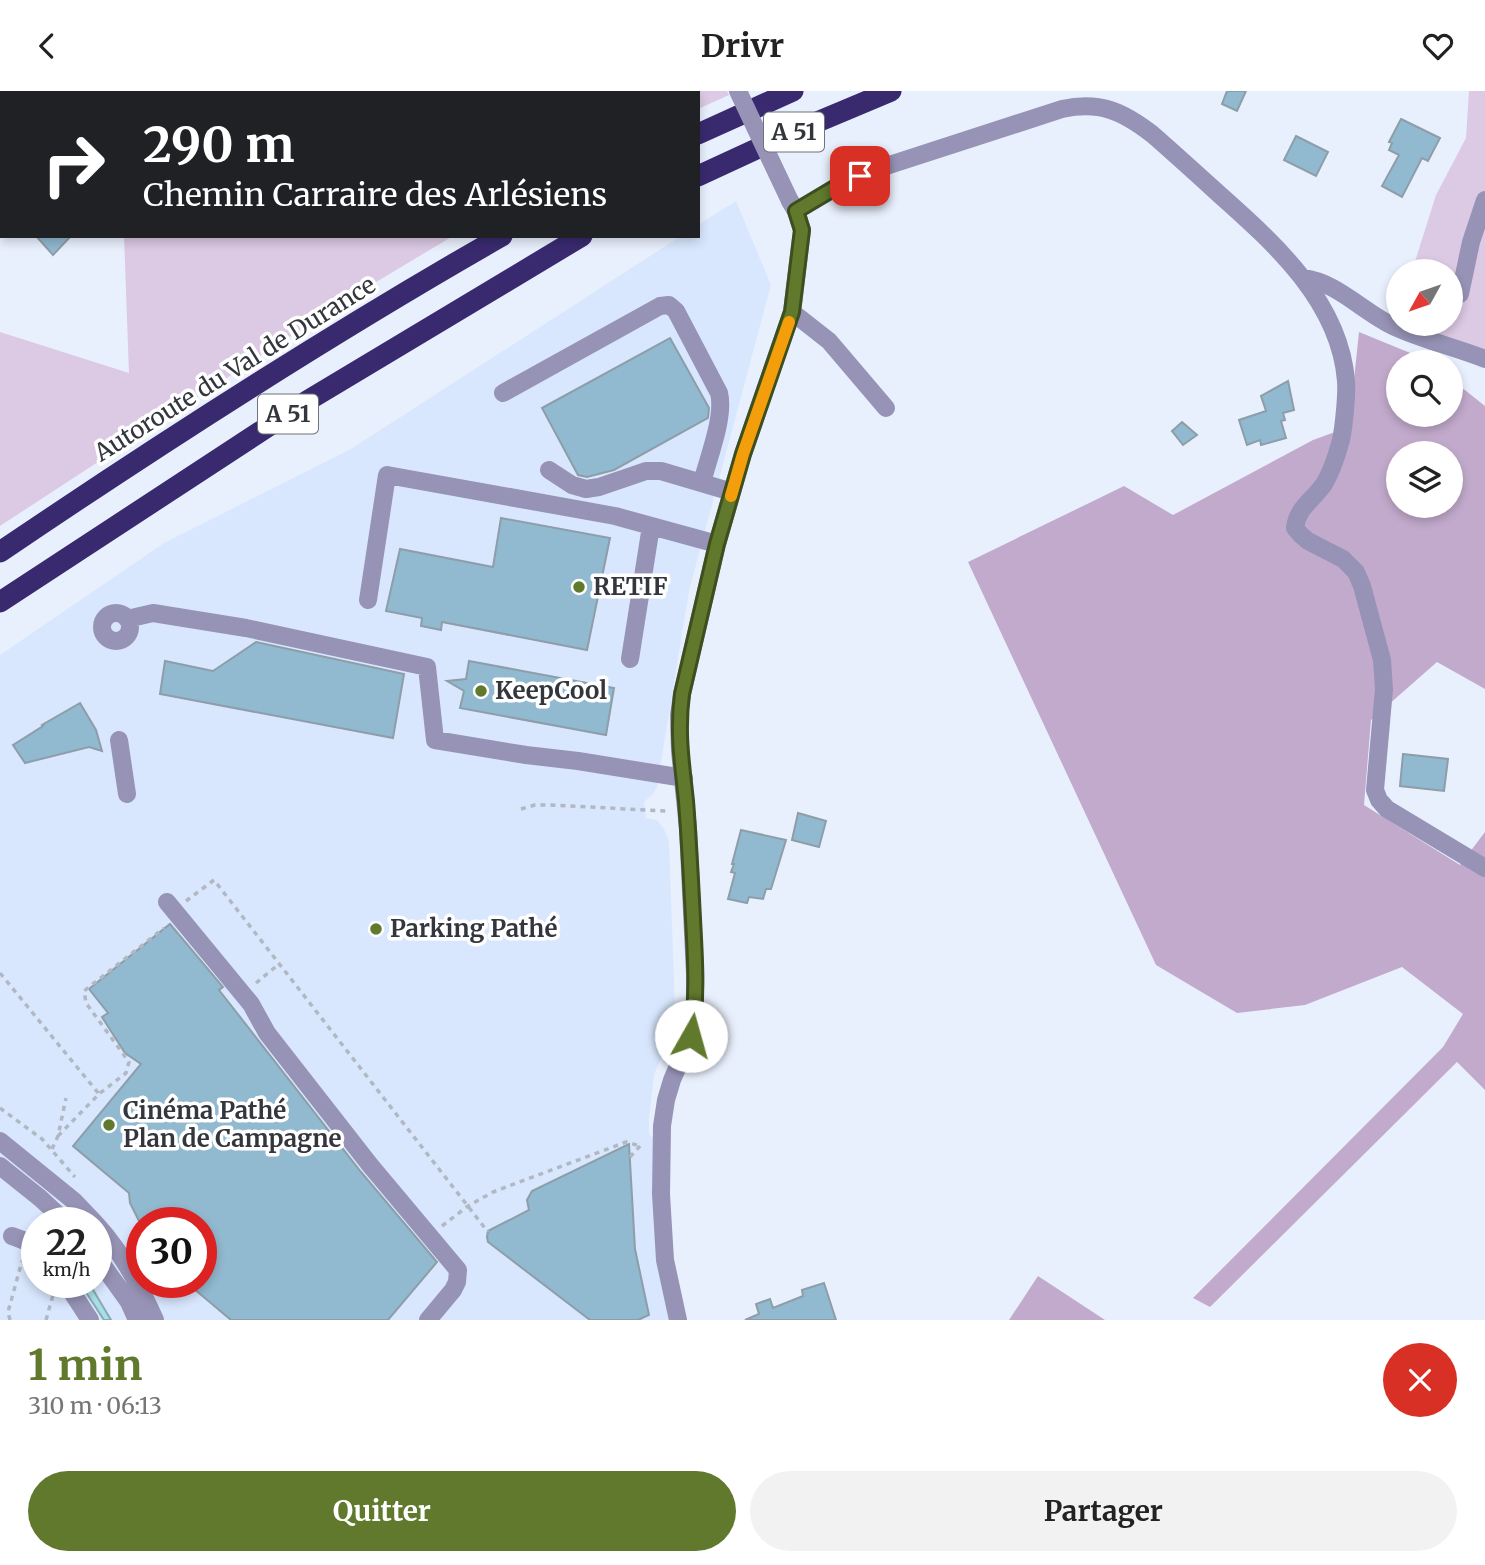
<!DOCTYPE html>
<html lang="fr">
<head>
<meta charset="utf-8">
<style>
	body { margin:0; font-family:Merriweather,serif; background:#f2f2f2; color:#222; height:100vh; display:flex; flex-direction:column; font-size:26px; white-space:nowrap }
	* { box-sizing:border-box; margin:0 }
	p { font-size:23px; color:#767676 }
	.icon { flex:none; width:38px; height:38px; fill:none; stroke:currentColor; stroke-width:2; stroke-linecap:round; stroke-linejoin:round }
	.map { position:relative; height:1229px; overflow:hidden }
	.sheet { display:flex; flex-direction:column; background:#fff; flex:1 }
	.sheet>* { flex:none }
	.banner { position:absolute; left:0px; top:0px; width:700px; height:147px; box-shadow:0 4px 10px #0003; background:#202124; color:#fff; overflow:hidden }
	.needle { width:46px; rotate:230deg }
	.controls { position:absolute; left:1386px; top:168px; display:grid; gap:14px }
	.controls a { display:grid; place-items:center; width:77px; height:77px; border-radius:50%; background:#fff; box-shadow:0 4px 10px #0003; font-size:35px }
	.speed { position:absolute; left:21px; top:1116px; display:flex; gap:14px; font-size:35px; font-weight:700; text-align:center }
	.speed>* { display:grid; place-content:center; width:91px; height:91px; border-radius:50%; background:#fff; box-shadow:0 4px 10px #0003; line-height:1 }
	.speed small { font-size:18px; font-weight:400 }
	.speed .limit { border:10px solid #d22; background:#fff; color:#111 }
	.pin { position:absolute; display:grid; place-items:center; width:60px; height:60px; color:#fff; margin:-30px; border-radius:14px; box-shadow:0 4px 10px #0006 }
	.me { position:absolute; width:77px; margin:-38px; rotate:7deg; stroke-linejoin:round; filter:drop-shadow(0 0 5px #0008) }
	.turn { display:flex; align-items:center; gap:24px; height:147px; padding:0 28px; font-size:32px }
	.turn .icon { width:91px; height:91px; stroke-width:2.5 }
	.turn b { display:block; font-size:49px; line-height:60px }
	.round { display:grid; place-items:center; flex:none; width:74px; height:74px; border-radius:37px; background:#f2f2f2 }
	.headline { display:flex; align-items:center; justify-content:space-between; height:119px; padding:0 28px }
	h1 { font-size:42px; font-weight:700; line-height:52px; color:#60792c }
	.action { display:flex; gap:14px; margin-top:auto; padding:14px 28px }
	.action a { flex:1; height:80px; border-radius:42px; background:#60792c; color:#fff; font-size:28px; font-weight:700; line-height:80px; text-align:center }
	.action a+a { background:#f2f2f2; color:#222 }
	header { display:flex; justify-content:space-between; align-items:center; height:91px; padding:0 28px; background:#fff; font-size:32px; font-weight:700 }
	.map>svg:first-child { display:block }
	.built { fill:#d9e7fe; fill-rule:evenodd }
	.green { fill:#dcc9e4 }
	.forest { fill:#c2aacc; fill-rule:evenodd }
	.water { fill:#aadee5; stroke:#86acb3; stroke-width:2 }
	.building { fill:#91b9d0; stroke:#8d9ea8; stroke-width:2 }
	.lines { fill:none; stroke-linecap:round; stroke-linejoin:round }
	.path { stroke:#b2b8c3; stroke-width:3.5; stroke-dasharray:5 5; stroke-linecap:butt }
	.minor { stroke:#9693b6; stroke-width:18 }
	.highway { stroke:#392a6f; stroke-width:21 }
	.rail-casing { stroke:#575b62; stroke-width:8 }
	.rail { stroke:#fff; stroke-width:5; stroke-dasharray:16; stroke-linecap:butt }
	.minor-bridge { stroke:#9693b6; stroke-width:18 }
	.route-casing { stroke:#3e4f1d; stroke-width:18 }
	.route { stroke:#60792c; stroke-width:12 }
	.slow { stroke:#f59e0b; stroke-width:12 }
	.poi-dot { fill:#60792c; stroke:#fff; stroke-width:2.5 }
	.labels { text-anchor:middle; stroke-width:7; stroke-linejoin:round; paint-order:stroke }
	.shield { fill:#fff; stroke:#707377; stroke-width:2 }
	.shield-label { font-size:23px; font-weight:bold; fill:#33373d }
	.street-label { font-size:24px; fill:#33373d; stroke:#fff }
	.poi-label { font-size:24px; font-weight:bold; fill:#33373d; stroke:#fff; text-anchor:start }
</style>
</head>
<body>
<header><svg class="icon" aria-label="back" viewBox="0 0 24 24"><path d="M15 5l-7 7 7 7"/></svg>Drivr<svg class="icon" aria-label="heart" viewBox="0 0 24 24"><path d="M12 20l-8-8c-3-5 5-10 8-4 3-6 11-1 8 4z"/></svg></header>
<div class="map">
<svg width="1485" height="1229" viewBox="0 0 1485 1229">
	<rect width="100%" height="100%" fill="#e9f0fd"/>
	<path class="built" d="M 736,110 L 771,194 L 689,500 L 657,696 L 652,704 L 644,711 L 646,727 L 657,729 L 664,738 L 669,750 L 675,918 L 670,946 L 654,984 L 649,1028 L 649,1042 L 653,1048 L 654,1141 L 669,1229 L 0,1229 L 0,564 L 164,452 L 351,358 L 681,145 L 698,145 L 698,134 ZM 37,1132 L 96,1132 L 96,1192 L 37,1192 ZM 142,1132 L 201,1132 L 201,1192 L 142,1192 Z"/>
	<path class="green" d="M 295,0 L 727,0 L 729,4 L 698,18 L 698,2 L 295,2 Z
		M 1469,0 L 1485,0 L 1485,262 L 1404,233 L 1451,233 L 1451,180 L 1412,180 L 1436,104 L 1466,47 Z
		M 124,145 L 453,145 L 346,209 L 0,435 L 0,241 L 129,282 Z"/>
	<path class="forest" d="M 1359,241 L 1425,268 L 1429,271 L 1398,271 L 1398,324 L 1451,324 L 1451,288 L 1485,315 L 1485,598 L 1437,571 L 1371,629 L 1364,714 L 1460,774 L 1485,741 L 1485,999 L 1457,971 L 1210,1216 L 1193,1207 L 1443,956 L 1463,923 L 1402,876 L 1305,914 L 1237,922 L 1156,874 L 968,471 L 1124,395 L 1173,424 L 1313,349 L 1349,336 ZM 1398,362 L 1451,362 L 1451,415 L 1398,415 Z
		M 1038,1185 L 1105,1229 L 1009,1229 Z"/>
	<path class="water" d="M 80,1192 L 89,1192 L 111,1229 L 104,1229 Z"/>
	<path class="building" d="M 1227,0 L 1246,0 L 1237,20 L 1222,13 Z
		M 1401,28 L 1440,47 L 1428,70 L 1422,67 L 1402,106 L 1382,95 L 1399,64 L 1389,59 L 1392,52 L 1389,51 Z
		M 1296,45 L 1328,61 L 1316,85 L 1284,69 Z
		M 36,145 L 71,145 L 53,164 Z
		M 670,247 L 709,317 L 708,327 L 614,379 L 587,386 L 578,384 L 542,317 Z
		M 1288,290 L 1294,319 L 1283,322 L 1285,329 L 1281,330 L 1286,347 L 1261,354 L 1260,349 L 1247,354 L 1239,329 L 1266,320 L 1261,305 Z
		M 1182,331 L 1197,344 L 1183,354 L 1172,340 Z
		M 501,427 L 610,447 L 587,559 L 442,531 L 441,539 L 421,535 L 422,527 L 386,520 L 400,458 L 493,476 Z
		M 256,551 L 404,583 L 393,647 L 160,603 L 165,570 L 213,580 Z
		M 469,570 L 614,597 L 606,644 L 460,617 L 464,600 L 447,590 L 466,588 Z
		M 80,612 L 96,639 L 102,660 L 89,656 L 25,672 L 13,654 L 43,635 L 42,634 Z
		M 1403,663 L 1448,668 L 1444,700 L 1400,695 Z
		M 798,722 L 826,730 L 819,756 L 792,749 Z
		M 741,739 L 786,749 L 771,798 L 766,798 L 763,808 L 749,806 L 747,812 L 728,808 L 735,782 L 731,781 L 734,773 L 732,773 Z
		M 170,833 L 223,896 L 219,899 L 361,1081 L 437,1171 L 388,1229 L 231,1229 L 187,1192 L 201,1192 L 201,1132 L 140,1132 L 130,1112 L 129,1102 L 73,1055 L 141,973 L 125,962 L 102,926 L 108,922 L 89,898 Z
		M 629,1053 L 635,1158 L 649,1224 L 638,1229 L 590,1229 L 488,1151 L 487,1146 L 488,1140 L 529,1119 L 527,1109 L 532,1100 Z
		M 824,1192 L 836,1229 L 745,1229 L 759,1223 L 756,1213 L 770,1208 L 773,1217 L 803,1205 L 802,1199 Z"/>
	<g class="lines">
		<path class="path" d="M 521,718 L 535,714 L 549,714 L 667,720
			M 186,810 L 214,789 L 488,1141
			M 0,882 L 99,1003
			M 256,892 L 279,873
			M 0,1017 L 42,1048 L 75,1086
			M 58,1045 L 99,1003 L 126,982 L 129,971 L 86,912 L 84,900 L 164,837
			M 52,1058 L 58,1045 L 66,1007
			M 630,1066 L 640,1055
			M 442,1135 L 468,1115 L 493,1101 L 626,1051 L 640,1055
			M 10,1229 L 8,1221 L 22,1170
			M 46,1229 L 53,1204"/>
		<path class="minor" d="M 102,2 L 103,0
			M 796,120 L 843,92 L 877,78 L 1062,18 C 1100,10 1122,20 1152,43 C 1175,63 1198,84 1220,104 C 1275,153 1340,211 1346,290 C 1347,303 1344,335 1341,349 C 1337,364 1332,380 1324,393 C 1313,409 1297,417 1295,437 L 1301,444 L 1308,450 L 1343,468 L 1356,481 L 1362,495 L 1382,569 L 1384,598 L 1375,699 L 1379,709 L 1387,718 L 1485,777
			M 1303,187 C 1337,191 1363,221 1393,235 C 1423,249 1455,256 1485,268
			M 1460,203 L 1471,151 L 1485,109
			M 792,221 L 829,250 L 886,317
			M 503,302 L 660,215 L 669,214 L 676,220 L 719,302 C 725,326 708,367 702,392
			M 549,379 L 572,394 L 586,398 L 599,396 L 646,380 L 661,380 L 732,401
			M 368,509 L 387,384 L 615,425 L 717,453
			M102 536a14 14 0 1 1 28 0a14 14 0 1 1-28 0Z
			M 127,528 L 153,522 L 246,537 L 427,576 L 435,649 L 526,664 L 578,670 L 684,687
			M 630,568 L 651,435
			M 119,649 L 127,703
			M 167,811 L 251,913 L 267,942 L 370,1074 L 458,1179 L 457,1191 L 453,1199 L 428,1229
			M 0,1050 L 74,1110 L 95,1132
			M 0,1075 L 40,1107 L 67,1132
			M 96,1133 C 122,1161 140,1195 155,1229
			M 12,1145 L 28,1151 L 37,1159
			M 96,1165 L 129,1211 L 137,1229
			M 66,1192 L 90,1229
			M 678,1229 L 665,1169 L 661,1103 L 662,1035 L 666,1009 L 672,989 L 691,945 L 695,923 L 695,883 L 688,737 L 680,660 L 679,624 L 682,603 L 717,453 L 743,363 L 792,221 L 802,139 L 796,120 L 790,110"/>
		<path class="highway" d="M 698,43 L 793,0
			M 698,85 L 791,42 L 891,0
			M 0,461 C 164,350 330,243 502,145
			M 0,511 L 307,310 L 582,145"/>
		<defs>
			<path id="rail" d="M 35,2 L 36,0
				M 48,2 L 49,0
				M 0,78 L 2,75
				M 0,106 L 2,102"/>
		</defs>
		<use href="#rail" class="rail-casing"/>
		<use href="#rail" class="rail"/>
		<path class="minor-bridge" d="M 738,0 L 790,110"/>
	</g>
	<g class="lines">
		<defs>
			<path id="route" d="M 691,945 C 698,907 695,867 693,828 C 691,788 689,749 686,710 C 682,672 677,642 682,603 L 717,453 L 743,363 L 792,221 L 802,139 L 796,120 L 843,92 L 860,85"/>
		</defs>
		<use href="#route" class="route-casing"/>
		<use href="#route" class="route"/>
		<path class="slow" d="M 731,405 L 743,363 L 789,231"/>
	</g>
	<g class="poi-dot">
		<circle cx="579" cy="496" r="7"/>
		<circle cx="481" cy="600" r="7"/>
		<circle cx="376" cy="838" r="7"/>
		<circle cx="109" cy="1034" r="7"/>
	</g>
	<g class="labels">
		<g class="shield">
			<rect x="764" y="21.5" width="60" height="39" rx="5"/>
			<rect x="258" y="303.5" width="60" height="39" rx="5"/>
		</g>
		<g class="shield-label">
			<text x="794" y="49">A 51</text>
			<text x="288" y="331">A 51</text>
		</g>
		<g class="street-label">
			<text transform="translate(235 278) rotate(-32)" y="8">Autoroute du Val de Durance</text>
		</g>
		<g class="poi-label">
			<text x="593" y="504">RETIF</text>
			<text x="495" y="608">KeepCool</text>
			<text x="390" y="846">Parking Pathé</text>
			<text x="123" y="1028">Cinéma Pathé<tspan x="123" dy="28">Plan de Campagne</tspan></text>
		</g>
	</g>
</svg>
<div class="controls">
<a><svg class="needle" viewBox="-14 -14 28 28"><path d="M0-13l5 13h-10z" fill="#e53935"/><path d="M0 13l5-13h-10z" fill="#767676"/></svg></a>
<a><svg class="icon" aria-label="search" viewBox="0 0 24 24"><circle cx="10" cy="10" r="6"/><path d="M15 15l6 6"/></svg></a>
<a><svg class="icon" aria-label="layers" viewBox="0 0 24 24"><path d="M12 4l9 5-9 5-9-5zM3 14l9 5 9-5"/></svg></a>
</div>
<div class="speed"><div>22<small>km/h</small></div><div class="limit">30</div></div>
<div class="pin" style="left:860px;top:85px;background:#d93025"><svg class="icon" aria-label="arrive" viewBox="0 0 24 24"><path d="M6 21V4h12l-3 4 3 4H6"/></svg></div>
<svg class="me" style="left:691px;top:945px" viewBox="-20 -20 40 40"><circle r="19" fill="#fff"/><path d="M0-13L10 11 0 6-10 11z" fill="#60792c"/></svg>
<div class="banner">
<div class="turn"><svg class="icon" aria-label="right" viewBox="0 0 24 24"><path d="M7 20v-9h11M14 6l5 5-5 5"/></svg><div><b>290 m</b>Chemin Carraire des Arlésiens</div></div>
</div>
</div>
<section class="sheet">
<div class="headline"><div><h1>1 min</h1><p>310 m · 06:13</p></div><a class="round" style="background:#d93025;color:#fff"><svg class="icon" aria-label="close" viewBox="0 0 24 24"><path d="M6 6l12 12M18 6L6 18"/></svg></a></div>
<div class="action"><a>Quitter</a><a>Partager</a></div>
</section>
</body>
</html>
